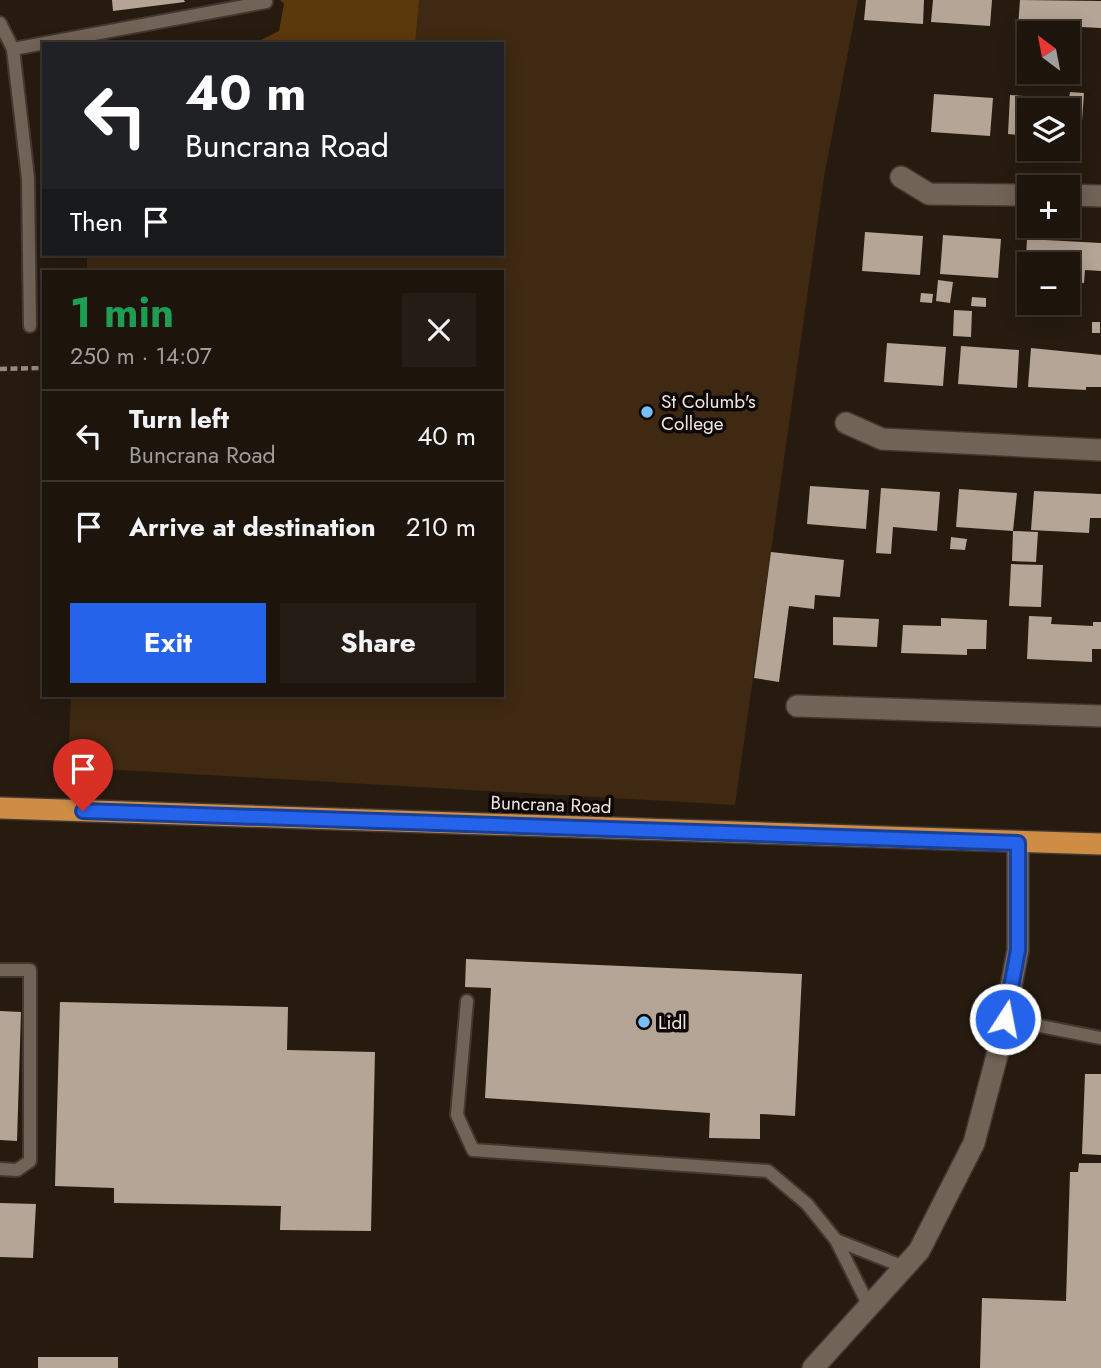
<!DOCTYPE html>
<html lang="en">
<head>
<meta charset="utf-8">
<style>
	body { margin:0; font-family:Jost,sans-serif; background:#251d15; color:#f1f3f6; height:100vh; display:flex; flex-direction:column; font-size:26px; white-space:nowrap }
	* { box-sizing:border-box; margin:0 }
	p { font-size:23px; color:#a09e9d }
	.icon { flex:none; width:38px; height:38px; fill:none; stroke:currentColor; stroke-width:2; stroke-linecap:round; stroke-linejoin:round }
	.map { position:relative; flex:1; overflow:hidden }
	.side { position:absolute; left:42px; top:270px; width:462px; height:427px; display:flex; flex-direction:column; background:#1d140c; border-radius:0px; box-shadow:0 4px 18px #0003,0 0 0 2px #3b332d }
	.side>* { flex:none }
	.top-card { position:absolute; left:42px; top:42px; width:462px; height:214px; border-radius:0px; box-shadow:0 4px 18px #0003,0 0 0 2px #3b332d; background:#202124; color:#fff; overflow:hidden }
	.needle { width:46px; rotate:328deg }
	.tools { position:absolute; left:1017px; top:21px; display:grid; gap:14px }
	.tools a { display:grid; place-items:center; width:63px; height:63px; border-radius:0px; background:#1d140c; box-shadow:0 4px 18px #0003,0 0 0 2px #3b332d; font-size:35px }
	.pin { position:absolute; display:grid; place-items:center; width:60px; height:60px; color:#fff; margin:-72px -30px; border-radius:50% 50% 50% 0; rotate:-45deg; box-shadow:0 0 7px #0007 }
	.pin .icon { rotate:45deg }
	.me { position:absolute; width:77px; margin:-38px; rotate:11deg; stroke-linejoin:round; filter:drop-shadow(0 0 5px #0008) }
	.turn { display:flex; align-items:center; gap:24px; height:147px; padding:0 28px; font-size:32px }
	.turn .icon { width:91px; height:91px; stroke-width:2.5 }
	.turn b { display:block; font-size:49px; line-height:60px }
	.then { display:flex; align-items:center; height:66px; padding:0 28px; background:#0003; gap:14px; font-size:26px }
	.round { display:grid; place-items:center; flex:none; width:74px; height:74px; border-radius:0px; background:#251d15 }
	.headline { display:flex; align-items:center; justify-content:space-between; height:119px; padding:0 28px }
	h1 { font-size:42px; font-weight:700; line-height:52px; color:#1e9e55 }
	.action { display:flex; gap:14px; margin-top:auto; padding:14px 28px }
	.action a { flex:1; height:80px; border-radius:0px; background:#2563eb; color:#fff; font-size:28px; font-weight:700; line-height:80px; text-align:center }
	.action a+a { background:#251d15; color:#f1f3f6 }
	ul { padding:0; list-style:none }
	li { display:flex; align-items:center; gap:21px; height:91px; padding:0 28px; border-top:2px solid #3b332d }
	li div { flex:1 }
	li b { display:block; font-size:26px }
	li em { font-style:normal }
	.map>svg:first-child { display:block }
	.green { fill:#3f2912 }
	.forest { fill:#5c380d }
	.building { fill:#b5a596 }
	.lines { fill:none; stroke-linecap:round; stroke-linejoin:round }
	.lane-casing { stroke:#413832; stroke-width:16 }
	.street-casing { stroke:#413832; stroke-width:24 }
	.secondary-casing { stroke:#413832; stroke-width:24 }
	.highway-casing { stroke:#413832; stroke-width:24 }
	.path { stroke:#958b82; stroke-width:4.5; stroke-dasharray:7 3.5; stroke-linecap:butt }
	.lane { stroke:#716356; stroke-width:12 }
	.street { stroke:#716356; stroke-width:21 }
	.secondary { stroke:#716356; stroke-width:21 }
	.highway { stroke:#ce8c45; stroke-width:21 }
	.route-casing { stroke:#184099; stroke-width:18 }
	.route { stroke:#2563eb; stroke-width:12 }
	.poi-dot { fill:#7abef8; stroke:#0c0704; stroke-width:2.5 }
	.labels { text-anchor:middle; stroke-width:7; stroke-linejoin:round; paint-order:stroke }
	.poi-label { font-size:19px; fill:#efe7df; stroke:#0c0704; text-anchor:start }
	.street-label { font-size:19px; fill:#efe7df; stroke:#0c0704 }
</style>
</head>
<body>
<div class="map">
<svg width="1101" height="1368" viewBox="0 0 1101 1368">
	<rect width="100%" height="100%" fill="#271b10"/>
	<path class="green" d="M 308,0 L 858,0 L 824,177 L 735,805 L 68,767 L 71,695 L 502,695 L 502,271 L 87,271 L 87,254 L 502,254 L 502,44 L 344,44 Z"/>
	<path class="forest" d="M 280,0 L 419,0 L 415,44 L 253,44 L 279,31 L 284,4 Z"/>
	<path class="building" d="M 112,0 L 184,0 L 185,2 L 113,11 Z
		M 866,0 L 924,0 L 923,24 L 864,20 Z
		M 933,0 L 992,0 L 990,26 L 931,22 Z
		M 1020,0 L 1101,1 L 1101,28 L 1081,27 L 1081,41 L 1068,40 L 1068,33 L 1050,33 L 1050,29 L 1018,27 Z
		M 1070,92 L 1084,93 L 1082,121 L 1068,120 L 1068,110 L 1029,110 L 1029,136 L 1008,134 L 1010,95 L 1069,99 Z
		M 934,94 L 993,98 L 990,136 L 931,132 Z
		M 865,232 L 923,236 L 920,275 L 862,271 Z
		M 943,235 L 1001,239 L 998,278 L 940,274 Z
		M 1027,239 L 1101,243 L 1101,271 L 1085,270 L 1084,283 L 1068,282 L 1068,264 L 1029,264 L 1029,279 L 1025,279 Z
		M 938,280 L 953,282 L 950,303 L 936,301 Z
		M 921,293 L 933,294 L 932,303 L 920,302 Z
		M 972,297 L 986,298 L 986,307 L 971,306 Z
		M 954,310 L 972,311 L 971,337 L 953,336 Z
		M 1092,322 L 1100,322 L 1100,333 L 1092,333 Z
		M 887,343 L 946,347 L 943,386 L 884,382 Z
		M 961,346 L 1019,350 L 1017,388 L 958,384 Z
		M 1031,348 L 1101,355 L 1101,387 L 1086,387 L 1086,390 L 1028,387 Z
		M 810,486 L 869,490 L 866,529 L 807,524 Z
		M 881,488 L 940,492 L 937,531 L 893,527 L 891,554 L 876,553 Z
		M 959,489 L 1017,493 L 1013,531 L 1038,532 L 1036,562 L 1012,561 L 1013,531 L 956,527 Z
		M 1034,491 L 1101,494 L 1101,518 L 1090,518 L 1089,533 L 1031,530 Z
		M 951,537 L 967,539 L 965,550 L 950,549 Z
		M 771,552 L 844,560 L 840,597 L 815,595 L 814,609 L 789,606 L 779,682 L 754,678 Z
		M 1011,564 L 1043,565 L 1041,607 L 1009,606 Z
		M 1029,616 L 1052,617 L 1051,624 L 1093,626 L 1093,622 L 1101,622 L 1101,649 L 1092,649 L 1092,662 L 1027,659 Z
		M 833,617 L 879,619 L 877,647 L 833,645 Z
		M 941,618 L 987,620 L 986,649 L 967,649 L 967,655 L 901,653 L 903,625 L 941,626 Z
		M 466,959 L 802,974 L 795,1116 L 760,1114 L 760,1139 L 709,1138 L 710,1113 L 485,1098 L 491,988 L 465,987 Z
		M 60,1002 L 288,1007 L 287,1050 L 375,1052 L 371,1231 L 280,1230 L 281,1206 L 114,1203 L 114,1188 L 55,1186 Z
		M 0,1011 L 21,1012 L 17,1141 L 0,1140 Z
		M 1085,1074 L 1101,1074 L 1101,1155 L 1082,1154 Z
		M 1079,1163 L 1101,1163 L 1101,1368 L 980,1368 L 982,1298 L 1066,1301 L 1070,1172 L 1078,1172 Z
		M 0,1203 L 36,1204 L 33,1258 L 0,1257 Z
		M 38,1357 L 118,1357 L 118,1368 L 38,1368 Z"/>
	<g class="lines">
		<defs>
			<path id="lane" d="M 0,23 L 13,49 L 28,178 L 30,326
				M 13,49 L 266,2
				M 0,970 L 30,970 L 30,1161 L 17,1170 L 0,1169
				M 467,1001 L 457,1115 L 473,1150 L 768,1171 L 807,1204 L 836,1240 L 869,1306
				M 1005,1019 L 1101,1038
				M 836,1240 L 904,1267"/>
			<path id="street" d="M 901,177 L 929,194 L 1029,195
				M 1068,195 L 1101,196
				M 846,423 L 882,439 L 1101,450
				M 797,706 L 1101,716"/>
			<path id="secondary" d="M 813,1368 L 919,1251 L 974,1143 L 1000,1044 L 1018,950 L 1018,843"/>
			<path id="highway" d="M 0,808 L 1101,844"/>
		</defs>
		<use href="#lane" class="lane-casing"/>
		<use href="#street" class="street-casing"/>
		<use href="#secondary" class="secondary-casing"/>
		<use href="#highway" class="highway-casing"/>
		<path class="path" d="M 0,369 L 44,368"/>
		<use href="#lane" class="lane"/>
		<use href="#street" class="street"/>
		<use href="#secondary" class="secondary"/>
		<use href="#highway" class="highway"/>
	</g>
	<g class="lines">
		<defs>
			<path id="route" d="M 83,811 L 1018,843 L 1018,950 L 1005,1019"/>
		</defs>
		<use href="#route" class="route-casing"/>
		<use href="#route" class="route"/>
	</g>
	<g class="poi-dot">
		<circle cx="647" cy="412" r="7"/>
		<circle cx="644" cy="1022" r="7"/>
	</g>
	<g class="labels">
		<g class="poi-label">
			<text x="661" y="408">St Columb's<tspan x="661" dy="22">College</tspan></text>
			<text x="658" y="1029">Lidl</text>
		</g>
		<g class="street-label">
			<text transform="translate(551 804) rotate(2)" y="7">Buncrana Road</text>
		</g>
	</g>
</svg>
<div class="tools">
<a><svg class="needle" viewBox="-14 -14 28 28"><path d="M0-13l5 13h-10z" fill="#e53935"/><path d="M0 13l5-13h-10z" fill="#a09e9d"/></svg></a>
<a><svg class="icon" aria-label="layers" viewBox="0 0 24 24"><path d="M12 4l9 5-9 5-9-5zM3 14l9 5 9-5"/></svg></a>
<a>+</a>
<a>−</a>
</div>
<div class="pin" style="left:83px;top:811px;background:#d93025"><svg class="icon" aria-label="arrive" viewBox="0 0 24 24"><path d="M6 21V4h12l-3 4 3 4H6"/></svg></div>
<svg class="me" style="left:1005px;top:1019px" viewBox="-20 -20 40 40"><circle r="17" fill="#2563eb" stroke="#fff" stroke-width="3"/><path d="M0-11L8 9 0 5-8 9z" fill="#fff"/></svg>
<div class="top-card">
<div class="turn"><svg class="icon" aria-label="left" viewBox="0 0 24 24"><path d="M17 20v-9H6M10 6l-5 5 5 5"/></svg><div><b>40 m</b>Buncrana Road</div></div>
<div class="then">Then<svg class="icon" aria-label="arrive" viewBox="0 0 24 24"><path d="M6 21V4h12l-3 4 3 4H6"/></svg></div>
</div>
<section class="side">
<div class="headline"><div><h1>1 min</h1><p>250 m · 14:07</p></div><a class="round"><svg class="icon" aria-label="close" viewBox="0 0 24 24"><path d="M6 6l12 12M18 6L6 18"/></svg></a></div>
<ul>
<li><svg class="icon" aria-label="left" viewBox="0 0 24 24"><path d="M17 20v-9H6M10 6l-5 5 5 5"/></svg><div><b>Turn left</b><p>Buncrana Road</p></div><em>40 m</em></li>
<li><svg class="icon" aria-label="arrive" viewBox="0 0 24 24"><path d="M6 21V4h12l-3 4 3 4H6"/></svg><div><b>Arrive at destination</b></div><em>210 m</em></li>
</ul>
<div class="action"><a>Exit</a><a>Share</a></div>
</section>
</div>
</body>
</html>
